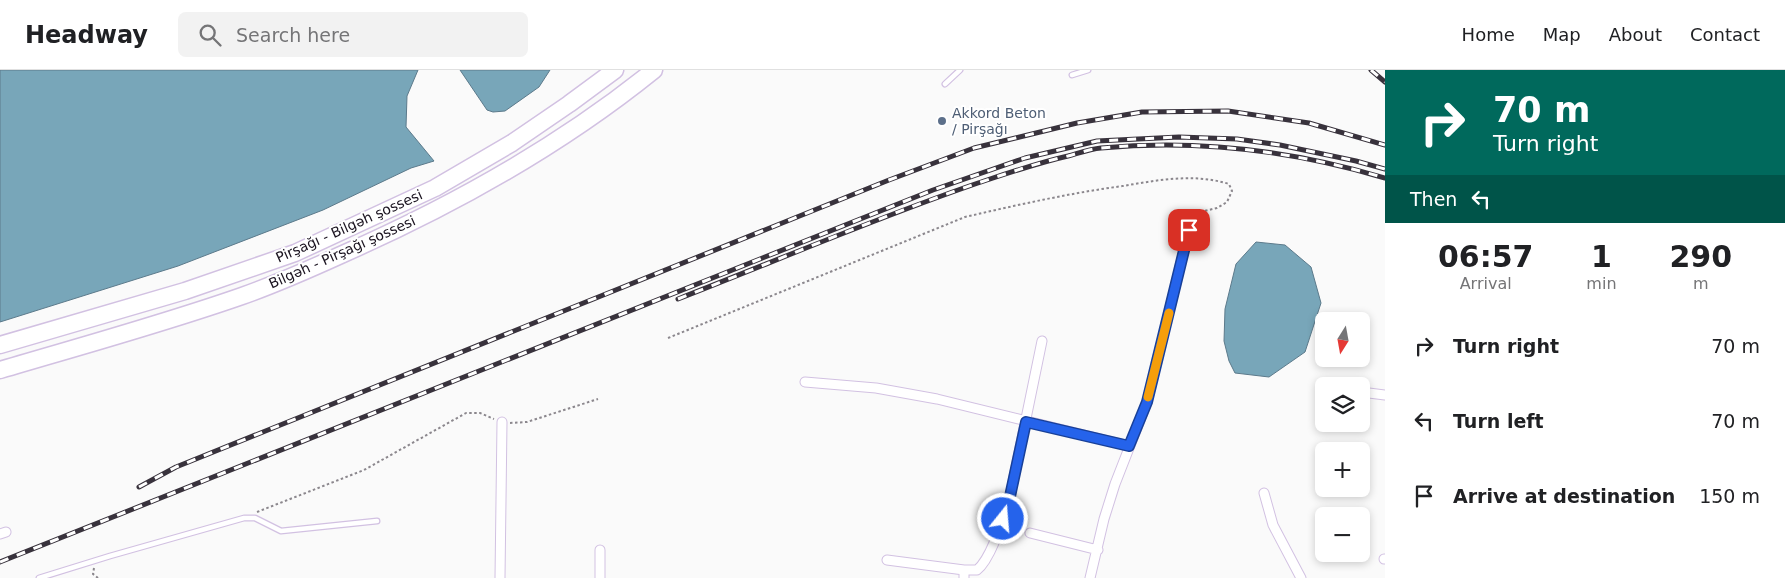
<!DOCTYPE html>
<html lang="en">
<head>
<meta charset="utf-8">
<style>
	body { margin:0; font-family:"DejaVu Sans",sans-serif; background:#f2f2f2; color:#202124; height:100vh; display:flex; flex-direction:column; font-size:19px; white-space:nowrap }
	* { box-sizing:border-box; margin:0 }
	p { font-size:16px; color:#757577 }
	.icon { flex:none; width:28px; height:28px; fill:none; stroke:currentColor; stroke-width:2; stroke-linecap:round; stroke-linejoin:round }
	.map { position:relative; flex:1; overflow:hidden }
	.drawer { display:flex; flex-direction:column; background:#fff; width:400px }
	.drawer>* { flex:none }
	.top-card { background:#00695c; color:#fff; overflow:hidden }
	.needle { width:32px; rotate:191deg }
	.tools { position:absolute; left:1315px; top:242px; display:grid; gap:10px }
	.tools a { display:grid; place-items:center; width:55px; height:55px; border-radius:8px; background:#fff; box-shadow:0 2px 8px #0003; font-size:25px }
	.pin { position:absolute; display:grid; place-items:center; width:42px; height:42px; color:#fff; margin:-21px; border-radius:10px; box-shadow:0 2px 8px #0006 }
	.me { position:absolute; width:55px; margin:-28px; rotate:17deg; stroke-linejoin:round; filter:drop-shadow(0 0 4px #0008) }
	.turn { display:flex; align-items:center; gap:18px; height:105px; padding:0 25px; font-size:22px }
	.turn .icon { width:65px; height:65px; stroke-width:2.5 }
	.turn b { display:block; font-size:35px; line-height:42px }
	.then { display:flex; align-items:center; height:48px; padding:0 25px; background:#0003; gap:10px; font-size:19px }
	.eta { display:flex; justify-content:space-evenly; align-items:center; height:85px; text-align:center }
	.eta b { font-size:30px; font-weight:800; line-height:35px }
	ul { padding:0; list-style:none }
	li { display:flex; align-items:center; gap:15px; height:75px; padding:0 25px }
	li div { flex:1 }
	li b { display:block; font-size:19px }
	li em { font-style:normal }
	header { display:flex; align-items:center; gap:30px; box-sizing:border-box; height:70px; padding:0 25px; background:#fff; border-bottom:1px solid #e0e0e0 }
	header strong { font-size:24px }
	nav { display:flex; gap:28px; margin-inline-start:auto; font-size:18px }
	.search { width:350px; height:45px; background:#f2f2f2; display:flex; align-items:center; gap:12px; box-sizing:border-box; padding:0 18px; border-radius:8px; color:#757577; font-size:19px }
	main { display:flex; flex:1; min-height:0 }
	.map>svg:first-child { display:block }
	.water { fill:#78a6b9; stroke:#5c7a8b }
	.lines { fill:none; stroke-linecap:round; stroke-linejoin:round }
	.lane-casing { stroke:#d2c1e2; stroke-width:7 }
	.street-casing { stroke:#d2c1e2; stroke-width:11 }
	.highway-casing { stroke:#d2c1e2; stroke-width:19 }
	.path { stroke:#8b878d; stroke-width:2; stroke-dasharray:2.5 2.5; stroke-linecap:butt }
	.lane { stroke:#fff; stroke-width:4.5 }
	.street { stroke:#fff; stroke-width:9 }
	.highway { stroke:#fff; stroke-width:16 }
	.rail-casing { stroke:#38323c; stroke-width:5 }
	.rail { stroke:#fff; stroke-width:3; stroke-dasharray:9; stroke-linecap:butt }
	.route-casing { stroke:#184099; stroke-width:12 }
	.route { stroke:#2563eb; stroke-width:9 }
	.slow { stroke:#f59e0b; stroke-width:9 }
	.service-dot { fill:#5c6f8a; stroke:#fff; stroke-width:2 }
	.labels { text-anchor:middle; stroke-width:4; stroke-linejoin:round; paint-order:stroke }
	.service-label { font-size:14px; fill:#4e5e75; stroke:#fff; text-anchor:start }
	.street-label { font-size:14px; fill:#1a131f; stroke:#fff }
</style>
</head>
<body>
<header>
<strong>Headway</strong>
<div class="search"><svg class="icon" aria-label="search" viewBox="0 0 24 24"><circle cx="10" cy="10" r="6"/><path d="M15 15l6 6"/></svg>Search here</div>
<nav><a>Home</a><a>Map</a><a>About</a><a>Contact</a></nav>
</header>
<main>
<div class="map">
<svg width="1385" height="508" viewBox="0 0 1385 508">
	<rect width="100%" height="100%" fill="#fafafa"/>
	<path class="water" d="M 0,0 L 418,0 L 407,26 L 406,57 L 434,91 L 411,98 L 323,140 L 178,196 L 0,252 Z
		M 460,0 L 550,0 L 539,17 L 505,41 L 493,42 L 487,40 Z
		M 1256,172 L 1285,175 L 1311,197 L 1321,233 L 1305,282 L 1269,307 L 1235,303 L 1229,291 L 1224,271 L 1225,239 L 1236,194 Z"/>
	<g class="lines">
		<defs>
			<path id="lane" d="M 1072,5 L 1088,0
				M 945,14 L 960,0
				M 39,508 L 110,486 L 244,448 L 255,448 L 281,461 L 377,451"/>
			<path id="street" d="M 805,312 L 876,318 L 937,329 L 1129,376
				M 1361,322 L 1385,325
				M 1264,423 L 1273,455 L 1301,508
				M 1030,463 L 1098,480
				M 0,464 L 6,462
				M 600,480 L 600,508
				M 1384,489 L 1385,489
				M 887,490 L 964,500
				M 500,508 L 502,352
				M 964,508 L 964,500 L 977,500 C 991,489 1003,449 1009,431 L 1042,271
				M 1090,508 L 1104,449 L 1115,414 L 1147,332 L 1189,160"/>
			<path id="highway" d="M 0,275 L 185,221 L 295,183 L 435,118 L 512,73 L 569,34 L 615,0
				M 0,300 C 81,276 162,254 242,226 C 276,214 310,199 343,184 C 454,135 560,76 654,0"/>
		</defs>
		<use href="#lane" class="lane-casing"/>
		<use href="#street" class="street-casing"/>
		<use href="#highway" class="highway-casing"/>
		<path class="path" d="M 668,268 L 965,147 C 1017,135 1070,123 1123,116 C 1158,110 1194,103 1229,114 L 1232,121 L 1227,132 L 1217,138 L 1200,142 L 1192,151
			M 510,353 L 527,352 L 598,329
			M 257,442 L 364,400 L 466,343 L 480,343 L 494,349
			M 94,498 L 93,504 L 98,508"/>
		<use href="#lane" class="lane"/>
		<use href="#street" class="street"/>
		<use href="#highway" class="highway"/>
		<defs>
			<path id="rail" d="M 1371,0 L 1385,12
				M 678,229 C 778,190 876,148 978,113 C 1008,103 1037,93 1068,86 C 1079,83 1090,79 1101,78 C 1196,69 1294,81 1385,108
				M 139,417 L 176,397 L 889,110 L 974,78 L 1077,53 L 1142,42 L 1228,41 L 1309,53 L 1385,75
				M 0,492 L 933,120 L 1025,88 L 1097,71 L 1179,67 L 1237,69 L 1280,75 L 1356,91 L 1385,99"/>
		</defs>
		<use href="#rail" class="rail-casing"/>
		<use href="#rail" class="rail"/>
	</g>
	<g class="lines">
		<defs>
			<path id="route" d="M 1003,449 L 1009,431 L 1026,352 L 1129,376 L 1147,332 L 1189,160"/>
		</defs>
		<use href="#route" class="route-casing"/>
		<use href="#route" class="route"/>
		<path class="slow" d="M 1148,327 L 1169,243"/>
	</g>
	<circle class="service-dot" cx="942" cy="51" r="5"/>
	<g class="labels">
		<g class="service-label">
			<text x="952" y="48">Akkord Beton<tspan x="952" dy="16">/ Pirşağı</tspan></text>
		</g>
		<g class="street-label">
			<text transform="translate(349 156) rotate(-24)" y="5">Pirşağı - Bilgəh şossesi</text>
			<text transform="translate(342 182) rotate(-24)" y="5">Bilgəh - Pirşağı şossesi</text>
		</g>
	</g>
</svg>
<div class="tools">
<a><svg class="needle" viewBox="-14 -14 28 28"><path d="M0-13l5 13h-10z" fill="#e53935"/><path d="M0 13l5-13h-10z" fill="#757577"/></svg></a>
<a><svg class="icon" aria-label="layers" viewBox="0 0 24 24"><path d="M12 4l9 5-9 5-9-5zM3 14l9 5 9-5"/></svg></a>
<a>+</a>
<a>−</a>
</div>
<div class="pin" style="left:1189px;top:160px;background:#d93025"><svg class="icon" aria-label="arrive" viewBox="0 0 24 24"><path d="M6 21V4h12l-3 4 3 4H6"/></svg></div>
<svg class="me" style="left:1003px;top:449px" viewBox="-20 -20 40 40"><circle r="17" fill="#2563eb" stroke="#fff" stroke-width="3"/><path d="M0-11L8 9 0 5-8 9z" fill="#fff"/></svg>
</div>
<section class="drawer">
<div class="top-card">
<div class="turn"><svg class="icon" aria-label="right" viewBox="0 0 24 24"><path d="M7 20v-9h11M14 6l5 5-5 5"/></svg><div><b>70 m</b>Turn right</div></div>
<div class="then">Then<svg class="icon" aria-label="left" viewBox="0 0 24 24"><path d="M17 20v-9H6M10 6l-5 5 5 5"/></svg></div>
</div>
<div class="eta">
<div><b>06:57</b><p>Arrival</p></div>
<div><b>1</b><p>min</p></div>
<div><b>290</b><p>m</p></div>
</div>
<ul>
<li><svg class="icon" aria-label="right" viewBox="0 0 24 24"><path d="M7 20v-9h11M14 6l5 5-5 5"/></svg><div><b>Turn right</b></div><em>70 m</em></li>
<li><svg class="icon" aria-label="left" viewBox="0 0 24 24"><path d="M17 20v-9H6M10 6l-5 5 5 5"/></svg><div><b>Turn left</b></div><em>70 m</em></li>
<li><svg class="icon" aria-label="arrive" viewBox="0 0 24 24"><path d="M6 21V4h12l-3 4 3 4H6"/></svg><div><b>Arrive at destination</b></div><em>150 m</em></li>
</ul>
</section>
</main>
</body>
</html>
